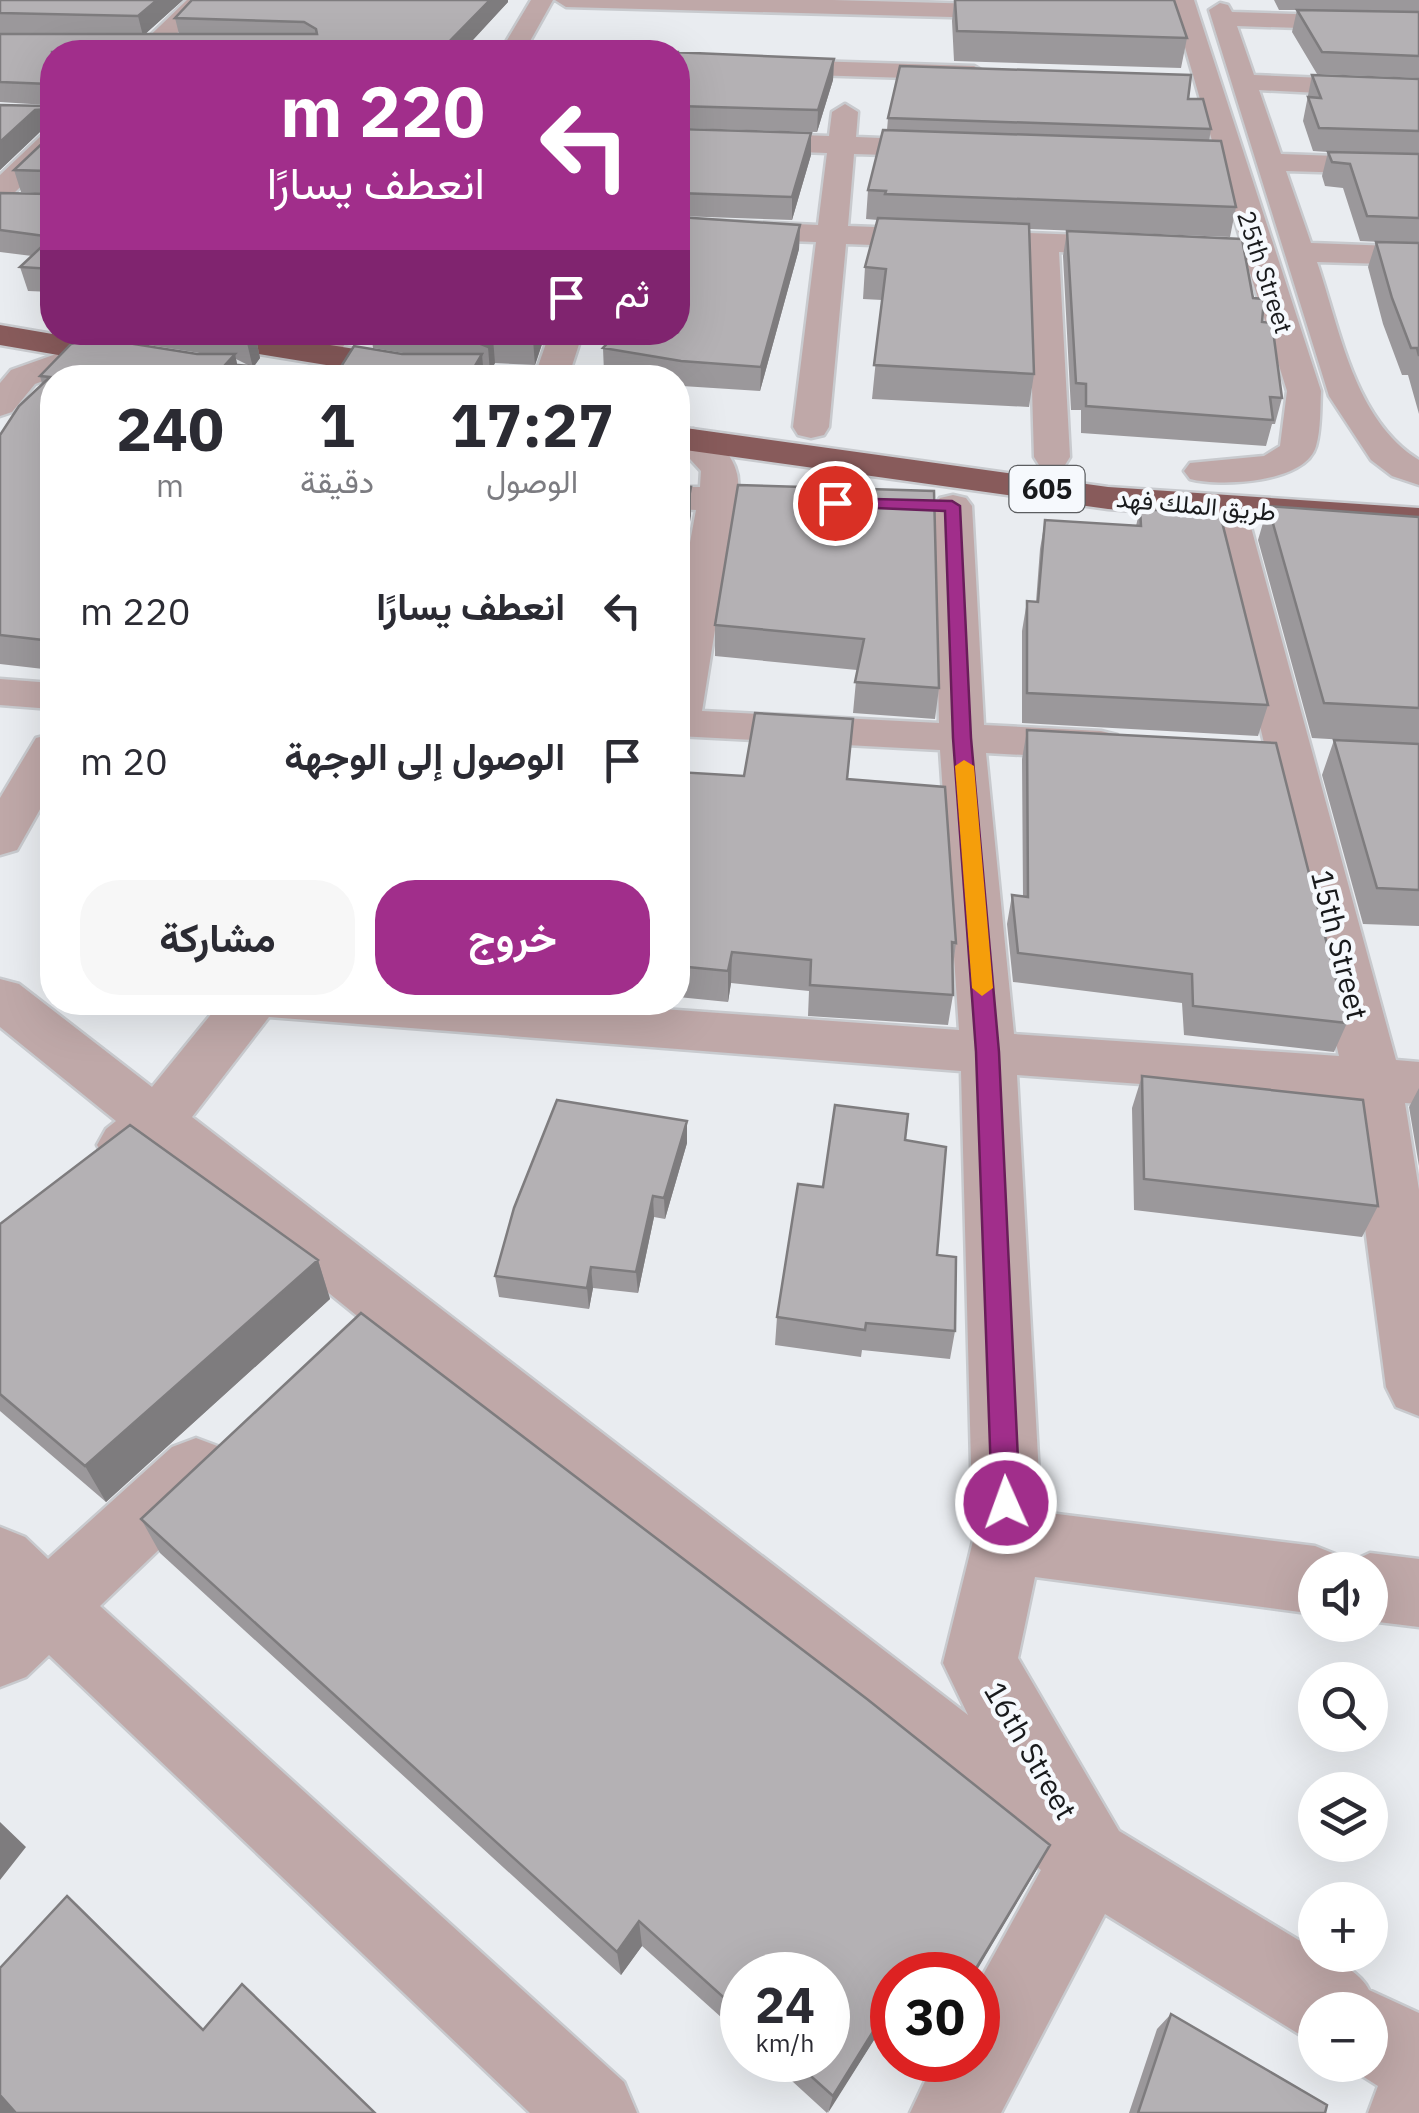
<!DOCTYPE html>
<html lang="ar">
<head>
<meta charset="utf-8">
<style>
	body { margin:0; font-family:"IBM Plex Sans",Vazirmatn,sans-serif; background:#f7f7f7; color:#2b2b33; direction:rtl; height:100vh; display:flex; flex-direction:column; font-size:38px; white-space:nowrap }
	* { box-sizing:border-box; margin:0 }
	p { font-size:32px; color:#7c7c81 }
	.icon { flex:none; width:55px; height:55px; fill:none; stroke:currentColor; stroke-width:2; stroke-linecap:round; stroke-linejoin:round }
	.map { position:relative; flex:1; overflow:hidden; direction:ltr }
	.details { position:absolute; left:40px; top:365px; width:650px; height:650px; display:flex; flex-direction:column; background:#fff; border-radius:40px; box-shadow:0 10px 40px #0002; direction:rtl }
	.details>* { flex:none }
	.hud { position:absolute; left:40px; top:40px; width:650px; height:305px; border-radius:40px; box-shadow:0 10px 40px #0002; direction:rtl; background:#a12e8b; color:#fff; overflow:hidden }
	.controls { position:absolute; left:1298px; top:1552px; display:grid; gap:20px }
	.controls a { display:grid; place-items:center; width:90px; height:90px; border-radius:50%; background:#fff; box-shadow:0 10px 40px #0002; font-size:50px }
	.speed { position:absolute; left:720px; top:1952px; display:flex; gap:20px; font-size:50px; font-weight:700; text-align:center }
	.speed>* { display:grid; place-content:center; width:130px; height:130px; border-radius:50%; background:#fff; box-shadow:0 10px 40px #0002; line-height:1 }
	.speed small { font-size:25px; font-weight:400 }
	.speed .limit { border:15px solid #d22; background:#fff; color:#111 }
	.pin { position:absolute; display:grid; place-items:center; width:85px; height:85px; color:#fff; margin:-42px; border:5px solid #fff; border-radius:50%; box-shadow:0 2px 10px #0007 }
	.me { position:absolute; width:110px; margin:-55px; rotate:358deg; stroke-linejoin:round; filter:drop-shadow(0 0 8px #0008) }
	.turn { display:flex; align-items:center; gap:35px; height:210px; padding:0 40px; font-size:45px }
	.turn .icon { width:130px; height:130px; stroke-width:2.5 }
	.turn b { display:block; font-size:70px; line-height:85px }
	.then { display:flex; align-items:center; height:95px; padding:0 40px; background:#0003; gap:20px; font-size:38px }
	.eta { display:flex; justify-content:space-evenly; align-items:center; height:170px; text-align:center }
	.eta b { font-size:60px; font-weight:700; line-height:70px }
	.cta { display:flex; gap:20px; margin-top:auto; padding:20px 40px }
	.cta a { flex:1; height:115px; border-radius:40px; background:#a12e8b; color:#fff; font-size:40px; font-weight:700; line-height:115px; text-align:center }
	.cta a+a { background:#f7f7f7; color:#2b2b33 }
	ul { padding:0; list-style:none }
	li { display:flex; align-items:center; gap:30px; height:150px; padding:0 40px }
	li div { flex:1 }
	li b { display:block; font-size:38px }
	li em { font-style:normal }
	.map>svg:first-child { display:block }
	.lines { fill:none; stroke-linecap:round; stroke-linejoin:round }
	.street-casing { stroke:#c8cace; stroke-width:5 }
	.highway-casing { stroke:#c8cace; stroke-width:5 }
	.street { fill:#bfa8a8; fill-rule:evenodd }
	.highway { fill:#885b5b; fill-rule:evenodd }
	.wall { fill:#9b989b; fill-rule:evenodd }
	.shaded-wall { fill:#7e7c7e }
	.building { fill:#b4b1b4; stroke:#7e7c7e; stroke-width:2.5 }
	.route { fill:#a12e8b; stroke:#691e5a; stroke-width:2.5 }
	.slow { fill:#f59e0b }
	.labels { text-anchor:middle; stroke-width:9; stroke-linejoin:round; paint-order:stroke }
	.far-street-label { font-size:25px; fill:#191a1c; stroke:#f6f9fd }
	.shield { fill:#f6f9fd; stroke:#5b5d60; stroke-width:2.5 }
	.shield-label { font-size:28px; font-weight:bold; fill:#191a1c }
	.street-label { font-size:30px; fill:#191a1c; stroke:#f6f9fd }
</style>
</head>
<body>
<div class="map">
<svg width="1419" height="2113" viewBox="0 0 1419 2113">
	<rect width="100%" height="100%" fill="#e9ecf0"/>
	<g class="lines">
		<defs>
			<path id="street" d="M 187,0 L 211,0 L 158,52 L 133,52 Z
				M 531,0 L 553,0 L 524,52 L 500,52 Z
				M 555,0 L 833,0 L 1174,9 L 1172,0 L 1194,0 L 1321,391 C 1320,408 1321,429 1316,446 C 1306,483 1221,487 1190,479 L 1184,471 L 1190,463 L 1264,456 L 1280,446 L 1287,391 L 1246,260 L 1059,252 L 1070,457 L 1065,465 L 1052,468 L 1039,465 L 1034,457 L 1028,251 L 846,244 L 829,427 L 824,435 L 811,438 L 798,435 L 793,427 L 816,242 L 678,237 L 678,219 L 818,225 L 827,153 L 678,147 L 678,131 L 829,136 L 832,112 L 845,104 L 858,112 L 856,137 L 954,141 L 968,149 L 954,157 L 854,154 L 848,226 L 1241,241 L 1178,23 L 566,7 Z
				M 1220,3 L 1228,5 L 1232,12 L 1419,18 L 1419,32 L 1237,26 L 1254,75 L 1419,82 L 1419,98 L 1259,90 L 1281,154 L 1419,159 L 1419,175 L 1286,171 L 1311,243 L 1419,247 L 1419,265 L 1317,262 C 1340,329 1354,420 1419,460 L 1419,485 L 1392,476 L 1371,460 L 1329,396 L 1209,10 Z
				M 678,57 L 974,66 L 986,73 L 974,80 L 678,71 Z
				M 52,133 L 52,156 L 10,197 L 0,200 L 0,175 L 42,135 Z
				M 320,332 L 353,332 L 333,362 L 309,362 L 304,355 Z
				M 550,332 L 583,332 L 568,378 L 534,378 Z
				M 90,342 L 102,345 L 107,352 L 102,359 L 35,384 L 12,412 L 0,416 L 0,383 L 11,370 Z
				M 693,429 C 718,435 741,463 738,488 L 820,494 L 826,502 L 820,510 L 807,513 L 734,511 L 702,711 L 939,723 L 934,506 L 940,498 L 953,495 L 966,498 L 972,506 L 984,725 L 1101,731 L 1117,735 L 1124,745 L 1117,755 L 1101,759 L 986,753 L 1014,1034 L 1339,1056 L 1208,509 L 1213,501 L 1227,498 L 1241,501 L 1246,509 L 1396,1060 L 1419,1062 L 1419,1104 L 1405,1103 L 1419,1190 L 1419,1416 L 1396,1407 L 1386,1387 L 1348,1099 L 1017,1075 L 1041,1512 L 1315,1546 L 1340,1556 L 1344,1565 L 1370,1553 L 1419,1559 L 1419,1627 L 1370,1621 L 1370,1570 L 1315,1570 L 1315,1614 L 1035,1577 L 1018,1658 L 1119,1831 L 1315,1950 L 1315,1955 C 1333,1956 1362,1974 1369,1990 L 1419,2013 L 1419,2113 L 1368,2113 L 1378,2086 L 1345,2065 L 1370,2065 L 1370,2010 L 1315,2010 L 1315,2044 L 1105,1914 L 1001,2113 L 910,2113 L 935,2060 L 978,2060 L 978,1984 L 1041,1870 L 156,1153 L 126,1167 L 106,1161 L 97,1145 L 106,1129 L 116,1121 L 0,1027 L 0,979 L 19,984 L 152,1087 L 221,1002 L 565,1002 L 959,1030 L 940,750 L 678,736 L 678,607 L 696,510 L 678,509 L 678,487 L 700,487 L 701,471 L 680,448 L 678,436 ZM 269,1017 L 961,1071 L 973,1541 L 943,1663 L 968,1715 L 192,1117 Z
				M 0,679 L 52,683 L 52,709 L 0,705 Z
				M 52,734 L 52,788 L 17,850 L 0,855 L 0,798 L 36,738 Z
				M 196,1438 L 220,1447 L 230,1469 L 220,1491 L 100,1606 L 624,2082 L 637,2113 L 530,2113 L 49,1655 L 26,1677 L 0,1687 L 0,1527 L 25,1537 L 48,1559 L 172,1447 Z"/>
			<path id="highway" d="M 0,325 L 140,349 L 152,352 L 157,359 L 152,366 L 140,369 L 0,345 Z
				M 169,332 L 250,332 L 473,368 L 485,371 L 490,378 L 406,378 L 185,342 L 173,339 Z
				M 678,427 L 1108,487 L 1419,508 L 1419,532 L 1108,509 L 678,449 Z"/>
		</defs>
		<use href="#street" class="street-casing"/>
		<use href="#highway" class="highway-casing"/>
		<use href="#street" class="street"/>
		<use href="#highway" class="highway"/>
	</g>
	<path class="wall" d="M 0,0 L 183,0 L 145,34 L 179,34 L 175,18 L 508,2 L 462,51 L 52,52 L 52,292 L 28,291 L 20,267 L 32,256 L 0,252 L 0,193 L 48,194 L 21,192 L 14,170 L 49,137 L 49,131 L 41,131 L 0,170 L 0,105 L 46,106 L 47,105 L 0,102 L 0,34 L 53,34 L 0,33 Z
		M 954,0 L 1187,38 L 1181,68 L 954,61 L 952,21 Z
		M 1274,0 L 1419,0 L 1419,78 L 1317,74 L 1292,32 L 1297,10 L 1279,10 Z
		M 678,52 L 834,59 L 833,80 L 817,132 L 678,128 Z
		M 1312,75 L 1419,79 L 1419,414 L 1408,375 L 1402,375 L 1383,324 L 1368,267 L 1376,242 L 1382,242 L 1360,241 L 1343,188 L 1325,186 L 1322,176 L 1328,152 L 1313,151 L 1303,121 Z
		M 1188,99 L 1211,129 L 1209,141 L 1236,207 L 1230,237 L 1029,229 L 1034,374 L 1029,407 L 872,399 L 882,300 L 863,299 L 865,267 L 878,220 L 866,219 L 868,190 L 887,130 L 888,118 Z
		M 678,129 L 811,155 L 792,220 L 678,216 Z
		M 800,225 L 799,249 L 760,391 L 682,386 L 678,385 L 678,378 L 632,378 L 604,373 L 603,348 Z
		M 1067,231 L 1253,298 L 1262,322 L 1282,398 L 1275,424 L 1272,424 L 1266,446 L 1081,433 L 1081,410 L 1071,410 L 1063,256 Z
		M 108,332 L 255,334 L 260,358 L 253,367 L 337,373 L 402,354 L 409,354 L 373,348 L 371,332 L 546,332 L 535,365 L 495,363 L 490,372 L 483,369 L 484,378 L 52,378 L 52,670 L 0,664 L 0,435 L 42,384 L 40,376 L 206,354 L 110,339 ZM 236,359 L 250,366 L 237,365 Z
		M 738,485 L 939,688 L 935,719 L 853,713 L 857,670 L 715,656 L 715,625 Z
		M 1268,506 L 1419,517 L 1419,926 L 1363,924 L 1322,775 L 1334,740 L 1364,741 L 1312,738 L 1258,540 Z
		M 1140,509 L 1268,705 L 1258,736 L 1022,723 L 1022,631 L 1027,601 L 1036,602 L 1040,549 L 1045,520 L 1136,526 Z
		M 1027,730 L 1347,1023 L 1334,1052 L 1184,1035 L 1182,1003 L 1013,982 L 1007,924 L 1012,895 L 1023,896 L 1022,759 Z
		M 678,772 L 744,776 L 847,779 L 956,943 L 953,966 L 953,995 L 948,1025 L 808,1016 L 809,991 L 731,983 L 728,1002 L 678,997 Z
		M 1142,1076 L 1378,1206 L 1362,1237 L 1134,1210 L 1132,1108 Z
		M 1419,1088 L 1419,1166 L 1409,1107 Z
		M 687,1121 L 687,1143 L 665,1219 L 654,1217 L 638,1293 L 593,1288 L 589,1309 L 499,1297 L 495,1276 Z
		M 905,1140 L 937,1255 L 955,1331 L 950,1359 L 862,1350 L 861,1357 L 775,1345 L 777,1317 L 823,1187 Z
		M 0,1224 L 318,1260 L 330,1299 L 106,1502 L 0,1411 Z
		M 141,1519 L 1036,1871 L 892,1975 L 892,2026 L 886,2021 L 827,2113 L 769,2060 L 828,2060 L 742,1975 L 742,2036 L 642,1946 L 621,1975 L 160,1553 Z
		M 1171,2014 L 1325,2113 L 1129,2113 L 1157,2029 Z"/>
	<path class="shaded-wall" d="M 157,0 L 183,0 L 143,36 L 138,16 Z
		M 490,0 L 508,0 L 508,2 L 462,52 L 446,52 L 445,46 Z
		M 834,59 L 833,80 L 817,132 L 818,110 Z
		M 48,109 L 52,130 L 41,131 L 0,170 L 0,142 L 35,110 Z
		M 811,133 L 811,155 L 792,220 L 792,197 Z
		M 800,225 L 799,249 L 760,391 L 761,367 Z
		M 535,332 L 546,332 L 535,365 L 533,340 Z
		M 255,334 L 260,358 L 253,368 L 247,343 Z
		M 493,338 L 495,363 L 490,372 L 488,347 Z
		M 235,354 L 240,378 L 226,364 Z
		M 482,354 L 484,378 L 468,378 Z
		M 691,487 L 691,516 L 678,589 L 678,557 Z
		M 732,952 L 731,983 L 728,1002 L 728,971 Z
		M 687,1121 L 687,1143 L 665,1219 L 664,1198 Z
		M 653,1196 L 654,1217 L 638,1293 L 636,1272 Z
		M 318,1260 L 330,1299 L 106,1502 L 85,1466 Z
		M 591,1267 L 593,1288 L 589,1309 L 587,1288 Z
		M 0,1822 L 26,1847 L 0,1880 Z
		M 1050,1845 L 1036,1871 L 974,1975 L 972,1975 Z
		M 639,1921 L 642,1946 L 621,1975 L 617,1952 Z
		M 892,2001 L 886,2021 L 828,2113 L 833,2096 Z
		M 0,2091 L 15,2113 L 0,2113 Z"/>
	<path class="building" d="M 0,0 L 157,0 L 138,16 L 0,13 Z
		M 192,0 L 490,0 L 445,46 L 461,47 L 457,52 L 52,52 L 52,237 L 0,230 L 0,193 L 48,194 L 48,171 L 14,170 L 49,137 L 48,109 L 35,110 L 0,142 L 0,105 L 46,106 L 50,103 L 49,84 L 0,82 L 0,34 L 317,34 L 316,29 L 304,22 L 175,18 Z
		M 955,0 L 1174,0 L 1187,38 L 957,31 Z
		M 1297,10 L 1419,12 L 1419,56 L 1322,52 Z
		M 577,48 L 834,59 L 818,110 L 678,106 L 678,52 L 574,52 Z
		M 900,66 L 1191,75 L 1188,99 L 1203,99 L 1211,129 L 888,118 Z
		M 1312,75 L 1419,79 L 1419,131 L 1319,128 L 1308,97 L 1321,98 Z
		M 678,129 L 811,133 L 792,197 L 678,193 Z
		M 883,130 L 1221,141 L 1236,207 L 885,194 L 886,191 L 868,190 Z
		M 1328,152 L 1419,154 L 1419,218 L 1367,216 L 1350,164 L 1332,162 Z
		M 678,217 L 800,225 L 761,367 L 681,361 L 603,348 L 618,332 L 678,332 Z
		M 878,218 L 1029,224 L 1034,374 L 874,365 L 886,269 L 865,267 Z
		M 1067,231 L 1242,239 L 1253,298 L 1264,299 L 1262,322 L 1272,323 L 1282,398 L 1270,397 L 1273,420 L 1086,406 L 1086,384 L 1076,383 Z
		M 52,237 L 52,269 L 20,267 Z
		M 1376,242 L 1419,243 L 1419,356 L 1417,348 L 1411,348 L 1392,298 Z
		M 221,332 L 249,332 L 255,334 L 247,343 L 230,334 Z
		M 425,332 L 535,332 L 533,340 L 493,338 L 488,347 L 471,340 Z
		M 90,337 L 197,354 L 235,354 L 226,364 L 337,373 L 354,346 L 402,354 L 482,354 L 468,378 L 52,378 L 52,641 L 0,635 L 0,435 L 19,406 L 50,377 L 40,376 L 71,344 Z
		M 738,485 L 934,491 L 939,688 L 855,682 L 864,639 L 715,625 Z
		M 678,486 L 691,487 L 678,557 Z
		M 1268,506 L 1419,517 L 1419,708 L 1324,703 Z
		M 1140,509 L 1220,514 L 1268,705 L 1027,693 L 1027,601 L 1038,602 L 1045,520 L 1141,526 Z
		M 755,713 L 853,719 L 847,779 L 945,787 L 956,943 L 952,942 L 953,995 L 810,985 L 811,960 L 732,952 L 728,971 L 678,966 L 678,772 L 744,776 Z
		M 1027,730 L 1276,743 L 1347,1023 L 1193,1006 L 1192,974 L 1018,953 L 1012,895 L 1028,897 Z
		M 1334,740 L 1419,744 L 1419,890 L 1377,888 Z
		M 1142,1076 L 1363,1100 L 1378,1206 L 1144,1179 Z
		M 557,1100 L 687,1121 L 664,1198 L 653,1196 L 636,1272 L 591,1267 L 587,1288 L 495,1276 L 514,1208 Z
		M 835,1105 L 908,1114 L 905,1140 L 946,1147 L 937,1255 L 956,1257 L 955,1331 L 866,1323 L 865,1330 L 777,1317 L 798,1184 L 823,1187 Z
		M 130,1125 L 318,1260 L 85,1466 L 0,1394 L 0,1224 Z
		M 361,1313 L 867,1699 L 1050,1845 L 972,1975 L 892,1975 L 892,2001 L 833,2096 L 793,2060 L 828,2060 L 828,1975 L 742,1975 L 742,2014 L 639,1921 L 617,1952 L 141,1519 Z
		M 67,1896 L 203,2030 L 242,1984 L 375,2113 L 16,2113 L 0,2095 L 0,1968 Z
		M 1171,2014 L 1327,2105 L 1325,2113 L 1138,2113 Z"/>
	<path class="route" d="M 835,498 L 952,501 L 960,506 L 971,738 L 999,1052 L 1020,1503 L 1016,1513 L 1006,1516 L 996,1513 L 992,1503 L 976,1052 L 953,738 L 945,511 L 829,506 L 829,500 Z"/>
	<path class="slow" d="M 964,760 L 974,766 L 993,988 L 982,996 L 972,988 L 955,766 Z"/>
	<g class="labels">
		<g class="far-street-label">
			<text transform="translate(1265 272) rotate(72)" y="9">25th Street</text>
			<text transform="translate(1196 505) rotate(5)" y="9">طريق الملك فهد</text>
		</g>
		<rect class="shield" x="1009.5" y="466" width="75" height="46" rx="8"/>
		<g class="shield-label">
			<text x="1047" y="499">605</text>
		</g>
		<g class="street-label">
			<text transform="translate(1339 945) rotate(76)" y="10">15th Street</text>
			<text transform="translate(1030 1751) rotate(60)" y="10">16th Street</text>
		</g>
	</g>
</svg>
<div class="controls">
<a><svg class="icon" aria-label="sound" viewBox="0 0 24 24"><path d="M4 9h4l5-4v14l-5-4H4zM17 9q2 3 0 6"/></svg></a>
<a><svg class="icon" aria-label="search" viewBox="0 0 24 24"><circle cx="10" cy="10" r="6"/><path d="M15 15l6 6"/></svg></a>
<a><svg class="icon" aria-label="layers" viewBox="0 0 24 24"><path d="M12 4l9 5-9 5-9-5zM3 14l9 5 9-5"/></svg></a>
<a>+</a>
<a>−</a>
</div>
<div class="speed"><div>24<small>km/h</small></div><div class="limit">30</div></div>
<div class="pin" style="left:835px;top:503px;background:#d93025"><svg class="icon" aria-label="arrive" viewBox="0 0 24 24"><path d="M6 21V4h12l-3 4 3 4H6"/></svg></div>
<svg class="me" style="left:1006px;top:1503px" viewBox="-20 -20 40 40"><circle r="17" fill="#a12e8b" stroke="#fff" stroke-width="3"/><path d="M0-11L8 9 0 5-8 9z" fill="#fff"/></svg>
<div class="hud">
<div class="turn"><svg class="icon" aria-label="left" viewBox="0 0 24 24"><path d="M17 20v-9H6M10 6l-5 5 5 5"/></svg><div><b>220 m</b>انعطف يسارًا</div></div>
<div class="then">ثم<svg class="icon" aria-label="arrive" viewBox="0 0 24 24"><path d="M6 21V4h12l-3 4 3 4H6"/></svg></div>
</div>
<section class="details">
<div class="eta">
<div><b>17:27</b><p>الوصول</p></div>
<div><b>1</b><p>دقيقة</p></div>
<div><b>240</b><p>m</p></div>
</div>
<ul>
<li><svg class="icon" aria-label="left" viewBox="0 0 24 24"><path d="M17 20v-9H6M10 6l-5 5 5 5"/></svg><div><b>انعطف يسارًا</b></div><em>220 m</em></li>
<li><svg class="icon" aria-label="arrive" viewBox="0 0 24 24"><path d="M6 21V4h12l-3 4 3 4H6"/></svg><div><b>الوصول إلى الوجهة</b></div><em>20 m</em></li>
</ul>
<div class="cta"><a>خروج</a><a>مشاركة</a></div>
</section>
</div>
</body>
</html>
